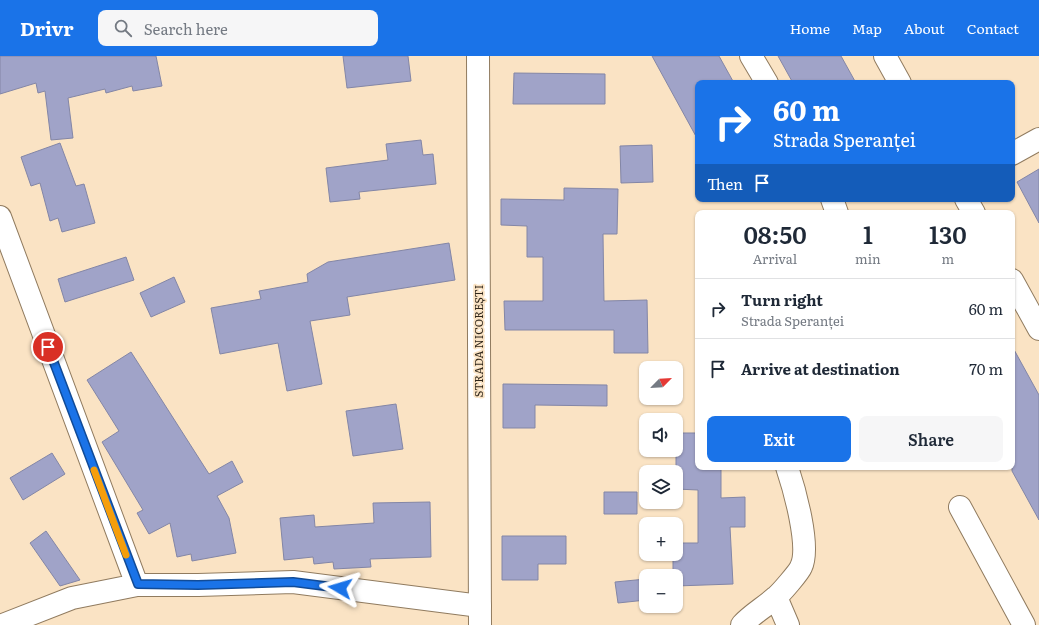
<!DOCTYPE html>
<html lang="en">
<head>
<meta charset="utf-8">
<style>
	body { margin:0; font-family:Literata,serif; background:#f6f6f7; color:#1f2937; height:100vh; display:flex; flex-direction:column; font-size:15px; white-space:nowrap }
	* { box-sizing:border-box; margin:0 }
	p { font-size:13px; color:#747a83 }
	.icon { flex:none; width:22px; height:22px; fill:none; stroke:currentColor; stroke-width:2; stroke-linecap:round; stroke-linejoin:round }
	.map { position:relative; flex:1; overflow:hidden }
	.side { position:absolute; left:695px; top:154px; width:320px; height:260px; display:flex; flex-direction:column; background:#fff; border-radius:8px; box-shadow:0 1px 3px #0004 }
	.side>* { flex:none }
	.guide { position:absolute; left:695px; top:24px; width:320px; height:122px; border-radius:8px; box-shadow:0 1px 3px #0004; background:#1a73e8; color:#fff; overflow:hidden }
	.needle { width:26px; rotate:66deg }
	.buttons { position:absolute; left:639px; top:305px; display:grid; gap:8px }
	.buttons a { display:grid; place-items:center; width:44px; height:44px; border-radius:8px; background:#fff; box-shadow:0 1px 3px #0004; font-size:20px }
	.pin { position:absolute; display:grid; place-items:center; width:34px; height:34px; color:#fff; margin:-17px; border:2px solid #fff; border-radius:50%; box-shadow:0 1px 4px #0007 }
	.me { position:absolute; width:44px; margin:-22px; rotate:277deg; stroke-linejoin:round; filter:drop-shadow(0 0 3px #0008) }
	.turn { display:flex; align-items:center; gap:14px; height:84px; padding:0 12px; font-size:18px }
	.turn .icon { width:52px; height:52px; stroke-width:2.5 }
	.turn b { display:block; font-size:28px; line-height:34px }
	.then { display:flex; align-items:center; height:38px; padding:0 12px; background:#0003; gap:8px; font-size:15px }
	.eta { display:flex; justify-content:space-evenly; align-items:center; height:68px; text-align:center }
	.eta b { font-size:24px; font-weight:600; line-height:28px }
	.primary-button { display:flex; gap:8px; margin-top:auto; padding:8px 12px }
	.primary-button a { flex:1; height:46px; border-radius:8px; background:#1a73e8; color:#fff; font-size:16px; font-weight:600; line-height:46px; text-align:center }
	.primary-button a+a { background:#f6f6f7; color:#1f2937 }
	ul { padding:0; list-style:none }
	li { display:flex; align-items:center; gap:12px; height:60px; padding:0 12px; border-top:1px solid #e0e1e3 }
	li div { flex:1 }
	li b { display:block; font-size:15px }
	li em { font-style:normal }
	header { display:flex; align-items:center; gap:24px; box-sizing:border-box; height:56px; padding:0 20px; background:#1a73e8; color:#fff }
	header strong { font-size:19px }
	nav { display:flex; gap:22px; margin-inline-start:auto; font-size:14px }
	.search { width:280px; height:36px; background:#f6f6f7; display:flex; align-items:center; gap:10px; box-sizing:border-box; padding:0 14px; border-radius:8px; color:#747a83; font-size:15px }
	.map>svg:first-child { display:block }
	.building { fill:#a0a3c8; stroke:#8386a6 }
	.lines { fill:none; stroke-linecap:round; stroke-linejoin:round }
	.minor-casing { stroke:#907b5f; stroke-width:24 }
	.major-casing { stroke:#907b5f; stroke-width:24 }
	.minor { stroke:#fff; stroke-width:22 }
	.major { stroke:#fff; stroke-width:22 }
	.route-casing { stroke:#114b97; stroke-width:10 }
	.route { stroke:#1a73e8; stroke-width:7 }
	.slow { stroke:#f59e0b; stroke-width:7 }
	.labels { text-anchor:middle; stroke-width:3.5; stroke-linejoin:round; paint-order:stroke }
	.street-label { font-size:11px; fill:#30271b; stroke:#fae3c4 }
</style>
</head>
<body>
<header>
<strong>Drivr</strong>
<div class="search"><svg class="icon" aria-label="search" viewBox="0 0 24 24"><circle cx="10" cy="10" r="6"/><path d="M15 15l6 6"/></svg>Search here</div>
<nav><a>Home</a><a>Map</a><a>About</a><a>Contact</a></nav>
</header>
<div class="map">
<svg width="1039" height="569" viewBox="0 0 1039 569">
	<rect width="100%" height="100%" fill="#fae3c4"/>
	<path class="building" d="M 0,0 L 156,0 L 162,30 L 133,35 L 132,30 L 106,37 L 105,33 L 68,42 L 73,82 L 51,84 L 45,35 L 38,37 L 36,27 L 0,38 Z
		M 343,0 L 408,0 L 411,25 L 347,32 Z
		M 652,0 L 719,0 L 734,27 L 698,27 L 698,84 Z
		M 778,0 L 841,0 L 856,27 L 793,27 Z
		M 514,17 L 605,18 L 605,48 L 513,48 Z
		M 421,84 L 423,99 L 433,98 L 436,128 L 359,136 L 360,143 L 330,146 L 326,112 L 388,104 L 386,88 Z
		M 60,87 L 76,130 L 84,128 L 95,167 L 62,176 L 58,162 L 50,165 L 40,127 L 31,130 L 21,101 Z
		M 652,89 L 653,126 L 621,127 L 620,90 Z
		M 1039,113 L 1039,167 L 1017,126 Z
		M 564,132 L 618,133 L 617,178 L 603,178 L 604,245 L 647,244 L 648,297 L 614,297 L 614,274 L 505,274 L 504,245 L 543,245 L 543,201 L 527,201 L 527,170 L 501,169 L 501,143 L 564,144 Z
		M 449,187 L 455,224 L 347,241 L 350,259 L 310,265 L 322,328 L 287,335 L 278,287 L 220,298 L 211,252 L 261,243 L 259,235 L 308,226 L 307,218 L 328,206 Z
		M 126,201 L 134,224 L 65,246 L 58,223 Z
		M 174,221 L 185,246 L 151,261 L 140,237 Z
		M 1012,290 L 1039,339 L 1039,464 L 1012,415 Z
		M 131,296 L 209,418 L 232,405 L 243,426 L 217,440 L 229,462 L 236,497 L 192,505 L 191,498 L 177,501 L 170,467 L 149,478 L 137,457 L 143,454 L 102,386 L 119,375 L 87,324 Z
		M 503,328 L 607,329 L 607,350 L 535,349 L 535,372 L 503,372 Z
		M 396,348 L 403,393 L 353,400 L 346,355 Z
		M 676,377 L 698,377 L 698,411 L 721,411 L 721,442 L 745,441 L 745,471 L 730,471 L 733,528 L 676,530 L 676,520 L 673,520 L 673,498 L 676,498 L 676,487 L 698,487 L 698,434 L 676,433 Z
		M 52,397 L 65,418 L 23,444 L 10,422 Z
		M 604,436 L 637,436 L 637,458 L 604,458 Z
		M 430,446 L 431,501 L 370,503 L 371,511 L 334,513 L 333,506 L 314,508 L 313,501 L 284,504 L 280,462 L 314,459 L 315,471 L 374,467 L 373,447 Z
		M 46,475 L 80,524 L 60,530 L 30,487 Z
		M 502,480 L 566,480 L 566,508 L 538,508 L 538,524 L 502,524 Z
		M 646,523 L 646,544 L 618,547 L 615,526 Z"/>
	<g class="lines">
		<defs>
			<path id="minor" d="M 751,0 L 767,27
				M 1012,98 L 1039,83
				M 832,143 L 837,157
				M 0,161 L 137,529
				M 960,451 L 1024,569
				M 776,541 L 788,569
				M 3,569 L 72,542 L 137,529 L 198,529 L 293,526 L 480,550
				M 742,569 C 752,558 765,551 776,541 C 781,537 799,516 801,511 C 811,491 794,432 787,411"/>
			<path id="major" d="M 478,0 L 480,569
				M 885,0 L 900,27
				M 966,143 L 974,157
				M 1012,224 L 1039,273"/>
		</defs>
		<use href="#minor" class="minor-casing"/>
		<use href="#major" class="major-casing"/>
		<use href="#minor" class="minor"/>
		<use href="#major" class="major"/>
	</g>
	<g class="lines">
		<defs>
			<path id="route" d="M 48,291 L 138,528 L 198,529 L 293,526 L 340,532"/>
		</defs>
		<use href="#route" class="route-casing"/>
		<use href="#route" class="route"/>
		<path class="slow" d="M 94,414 L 126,499"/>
	</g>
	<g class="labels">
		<g class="street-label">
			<text transform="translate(479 285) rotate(-90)" y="4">STRADA NICOREȘTI</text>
		</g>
	</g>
</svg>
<div class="buttons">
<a><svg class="needle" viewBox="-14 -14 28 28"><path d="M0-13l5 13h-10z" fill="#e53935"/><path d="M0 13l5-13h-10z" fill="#747a83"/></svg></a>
<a><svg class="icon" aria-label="sound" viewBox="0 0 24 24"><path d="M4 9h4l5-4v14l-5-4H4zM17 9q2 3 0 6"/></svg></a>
<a><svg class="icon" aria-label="layers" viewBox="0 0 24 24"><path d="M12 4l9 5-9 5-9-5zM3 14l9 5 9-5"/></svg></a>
<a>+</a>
<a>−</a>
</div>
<div class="pin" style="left:48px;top:291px;background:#d93025"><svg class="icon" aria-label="arrive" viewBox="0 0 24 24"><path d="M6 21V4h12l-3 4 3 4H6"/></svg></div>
<svg class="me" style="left:340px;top:532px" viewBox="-20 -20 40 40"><path d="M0-17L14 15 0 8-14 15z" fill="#1a73e8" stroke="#fff" stroke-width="4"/></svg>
<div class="guide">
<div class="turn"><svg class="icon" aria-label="right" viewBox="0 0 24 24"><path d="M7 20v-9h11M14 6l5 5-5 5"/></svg><div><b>60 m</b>Strada Speranței</div></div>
<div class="then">Then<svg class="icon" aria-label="arrive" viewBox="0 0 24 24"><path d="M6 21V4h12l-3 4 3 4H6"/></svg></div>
</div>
<section class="side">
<div class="eta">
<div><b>08:50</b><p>Arrival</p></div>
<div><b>1</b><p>min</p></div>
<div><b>130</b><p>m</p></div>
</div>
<ul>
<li><svg class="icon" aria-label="right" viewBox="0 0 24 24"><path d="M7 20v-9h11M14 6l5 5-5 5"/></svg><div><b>Turn right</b><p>Strada Speranței</p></div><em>60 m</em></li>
<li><svg class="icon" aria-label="arrive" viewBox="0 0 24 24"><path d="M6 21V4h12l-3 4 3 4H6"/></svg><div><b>Arrive at destination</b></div><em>70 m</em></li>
</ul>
<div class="primary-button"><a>Exit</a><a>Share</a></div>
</section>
</div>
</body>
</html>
